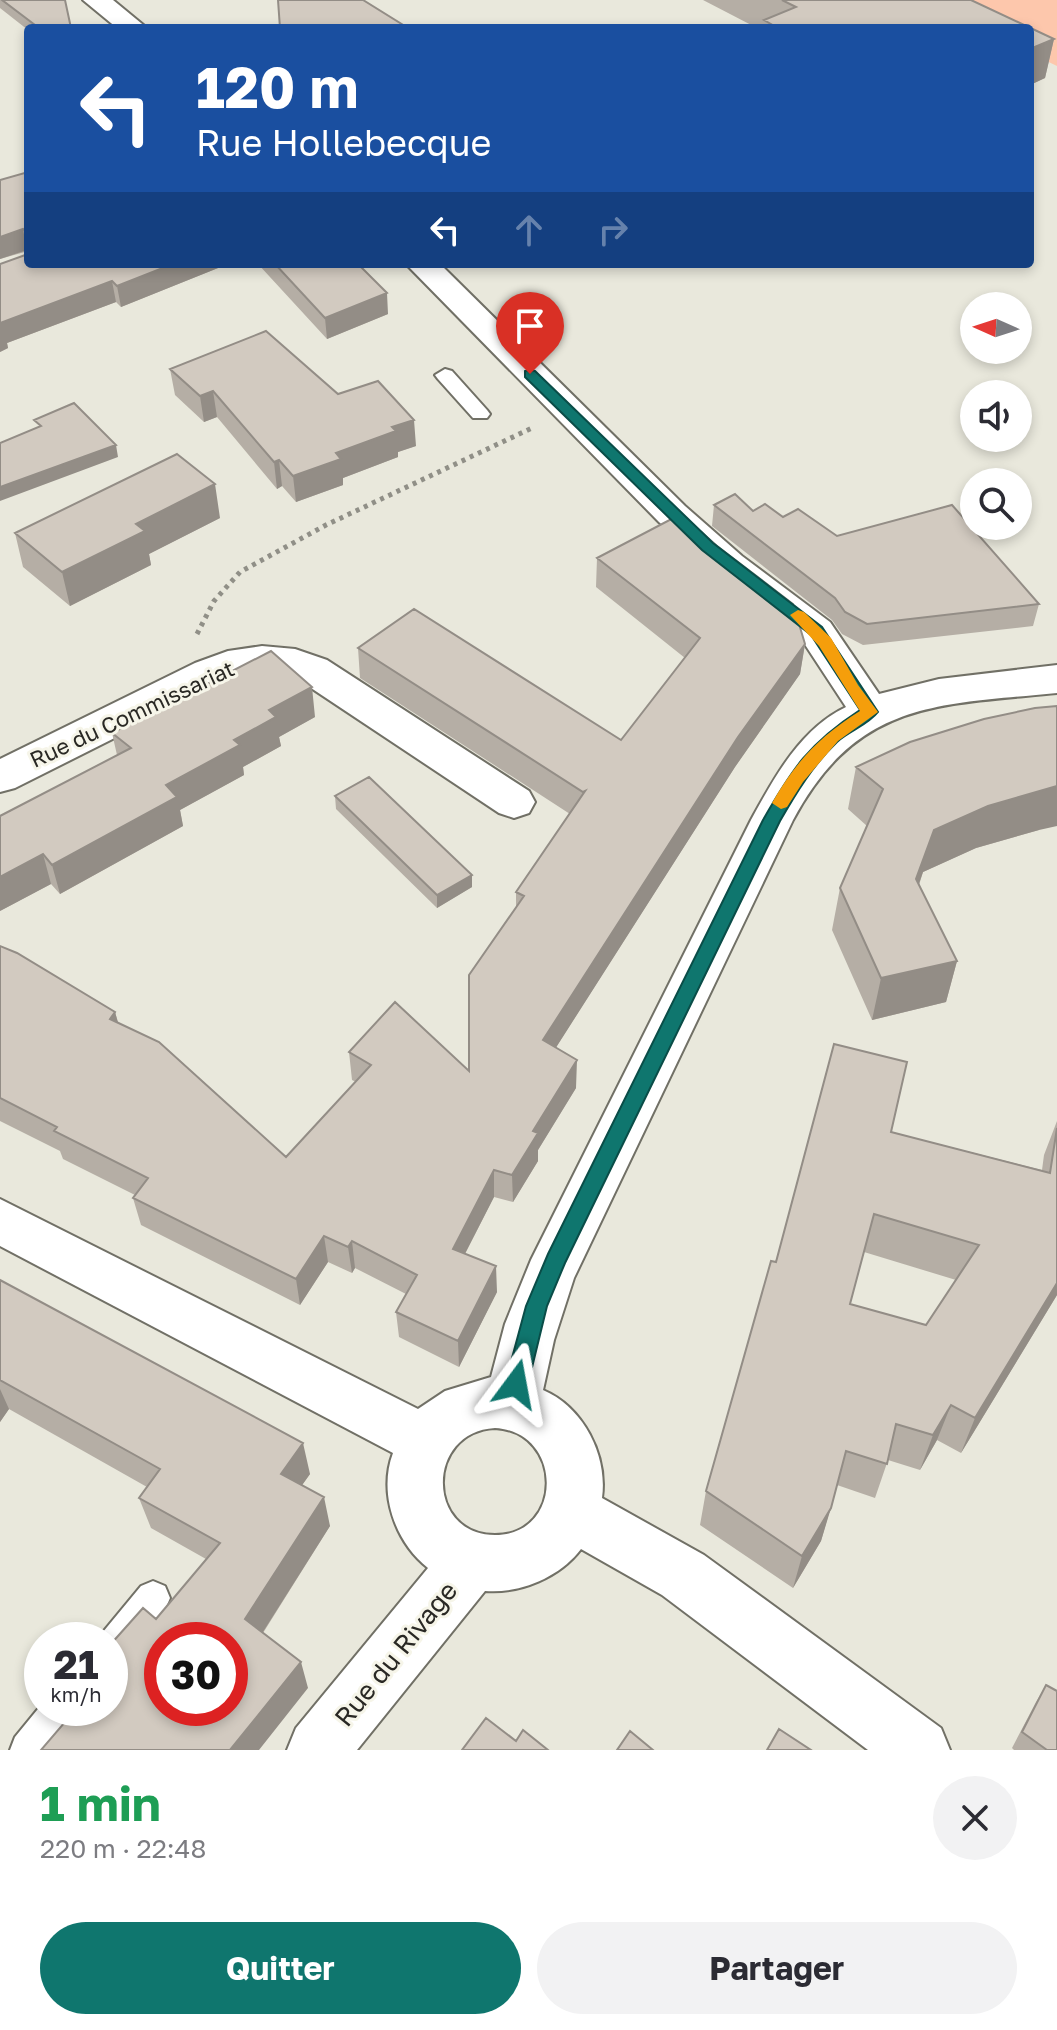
<!DOCTYPE html>
<html lang="fr">
<head>
<meta charset="utf-8">
<style>
	body { margin:0; font-family:"Golos Text",sans-serif; background:#f2f2f3; color:#2b2b33; height:100vh; display:flex; flex-direction:column; font-size:30px; white-space:nowrap }
	* { box-sizing:border-box; margin:0 }
	p { font-size:26px; color:#7c7c81 }
	.icon { flex:none; width:44px; height:44px; fill:none; stroke:currentColor; stroke-width:2; stroke-linecap:round; stroke-linejoin:round }
	.map { position:relative; height:1750px; overflow:hidden }
	.sheet { display:flex; flex-direction:column; background:#fff; flex:1 }
	.sheet>* { flex:none }
	.hud { position:absolute; left:24px; top:24px; width:1010px; height:244px; border-radius:8px; box-shadow:0 4px 12px #0003; background:#1a4fa0; color:#fff; overflow:hidden }
	.needle { width:52px; rotate:273deg }
	.controls { position:absolute; left:960px; top:292px; display:grid; gap:16px }
	.controls a { display:grid; place-items:center; width:72px; height:72px; border-radius:50%; background:#fff; box-shadow:0 4px 12px #0003; font-size:40px }
	.speed { position:absolute; left:24px; top:1622px; display:flex; gap:16px; font-size:40px; font-weight:700; text-align:center }
	.speed>* { display:grid; place-content:center; width:104px; height:104px; border-radius:50%; background:#fff; box-shadow:0 4px 12px #0003; line-height:1 }
	.speed small { font-size:20px; font-weight:400 }
	.speed .limit { border:12px solid #d22; background:#fff; color:#111 }
	.pin { position:absolute; display:grid; place-items:center; width:68px; height:68px; color:#fff; margin:-82px -34px; border-radius:50% 50% 50% 0; rotate:-45deg; box-shadow:0 0 8px #0007 }
	.pin .icon { rotate:45deg }
	.me { position:absolute; width:88px; margin:-44px; rotate:13deg; stroke-linejoin:round; filter:drop-shadow(0 0 6px #0008) }
	.turn { display:flex; align-items:center; gap:28px; height:168px; padding:0 40px; font-size:36px }
	.turn .icon { width:104px; height:104px; stroke-width:2.5 }
	.turn b { display:block; font-size:56px; line-height:68px }
	.lanes { display:flex; align-items:center; height:76px; padding:0 40px; background:#0003; justify-content:center; gap:40px; direction:ltr }
	.lanes .off { opacity:.35 }
	.round { display:grid; place-items:center; flex:none; width:84px; height:84px; border-radius:42px; background:#f2f2f3 }
	.overview { display:flex; align-items:center; justify-content:space-between; height:136px; padding:0 40px }
	h1 { font-size:48px; font-weight:700; line-height:60px; color:#1e9e55 }
	.action { display:flex; gap:16px; margin-top:auto; padding:16px 40px }
	.action a { flex:1; height:92px; border-radius:48px; background:#0f766e; color:#fff; font-size:32px; font-weight:700; line-height:92px; text-align:center }
	.action a+a { background:#f2f2f3; color:#2b2b33 }
	.map>svg:first-child { display:block }
	.green { fill:#fdc7ac }
	.lines { fill:none; stroke-linecap:round; stroke-linejoin:round }
	.lane-casing { stroke:#717066; stroke-width:4 }
	.street-casing { stroke:#717066; stroke-width:4 }
	.path { stroke:#908f87; stroke-width:5; stroke-dasharray:4 5; stroke-linecap:butt }
	.lane { fill:#fff; fill-rule:evenodd }
	.street { fill:#fff; fill-rule:evenodd }
	.wall { fill:#b5aea5; fill-rule:evenodd }
	.shaded-wall { fill:#938d86 }
	.building { fill:#d2cac0; stroke:#938d86; stroke-width:2; fill-rule:evenodd }
	.route { fill:#0f766e; stroke:#0a4d48; stroke-width:2 }
	.slow { fill:#f59e0b }
	.labels { text-anchor:middle; stroke-width:6; stroke-linejoin:round; paint-order:stroke }
	.street-label { font-size:22px; fill:#292824; stroke:#f6f5e9 }
	.near-street-label { font-size:26px; fill:#292824; stroke:#f6f5e9 }
</style>
</head>
<body>
<div class="map">
<svg width="1057" height="1750" viewBox="0 0 1057 1750">
	<rect width="100%" height="100%" fill="#e9e8dc"/>
	<path class="green" d="M 920,0 L 1057,0 L 1057,66 L 1030,53 L 1030,28 Z"/>
	<g class="lines">
		<defs>
			<path id="lane" d="M 445,369 L 452,371 L 487,410 L 490,414 L 487,418 L 473,418 L 438,379 L 435,375 Z
				M 153,1581 L 165,1586 L 170,1598 C 160,1622 134,1658 110,1668 L 110,1640 L 97,1640 L 98,1638 L 141,1586 Z
				M 42,1704 L 42,1708 L 80,1708 L 75,1721 L 51,1750 L 10,1750 L 15,1737 Z"/>
			<path id="street" d="M 83,0 L 113,0 L 147,28 L 117,28 Z
				M 406,264 L 440,264 L 685,506 L 742,556 L 830,622 L 879,694 L 939,679 L 1057,665 L 1057,693 C 936,705 857,701 793,820 L 574,1278 L 554,1340 L 543,1390 C 583,1407 608,1455 602,1498 L 704,1555 L 941,1728 L 950,1750 L 868,1750 L 662,1595 L 581,1549 C 560,1577 520,1594 485,1591 L 357,1750 L 287,1750 L 296,1728 L 428,1568 C 395,1542 378,1493 393,1453 L 0,1246 L 0,1199 L 418,1409 L 445,1391 L 491,1377 L 505,1324 L 531,1260 L 751,820 C 774,778 800,729 846,707 L 802,640 L 716,574 L 659,522 ZM 495,1428 C 564,1432 564,1535 495,1535 C 426,1535 425,1432 495,1428 Z
				M 262,646 L 295,649 L 327,660 L 529,791 L 535,802 L 529,813 L 514,818 L 499,813 L 299,680 L 262,672 L 236,677 L 15,788 L 0,792 L 0,759 L 195,663 L 228,651 Z"/>
		</defs>
		<use href="#lane" class="lane-casing"/>
		<use href="#street" class="street-casing"/>
		<path class="path" d="M 197,634 L 214,601 L 240,572 L 326,525 L 532,428"/>
		<use href="#lane" class="lane"/>
		<use href="#street" class="street"/>
	</g>
	<path class="wall" d="M 0,0 L 65,0 L 71,28 L 28,28 L 28,30 L 0,8 Z
		M 703,0 L 971,0 L 1054,39 L 1045,78 L 1030,85 L 1030,28 L 757,28 Z
		M 28,172 L 28,251 L 0,259 L 0,180 Z
		M 28,264 L 228,264 L 121,307 L 116,302 L 7,343 L 8,348 L 0,352 Z
		M 258,264 L 358,264 L 388,314 L 327,339 Z
		M 170,369 L 338,394 L 416,446 L 398,452 L 398,457 L 343,478 L 343,485 L 296,502 L 282,486 L 277,489 L 217,417 L 204,422 L 175,395 Z
		M 714,505 L 783,517 L 1039,604 L 1033,626 L 863,645 L 842,634 L 832,620 L 712,526 Z
		M 220,518 L 149,554 L 151,565 L 70,606 L 23,567 L 15,533 Z
		M 597,558 L 805,644 L 800,674 L 735,767 L 556,1047 L 576,1088 L 538,1150 L 538,1161 L 513,1202 L 494,1197 L 465,1254 L 497,1292 L 459,1367 L 399,1337 L 396,1312 L 406,1294 L 355,1268 L 352,1273 L 328,1262 L 300,1305 L 141,1225 L 133,1198 L 135,1195 L 63,1159 L 60,1151 L 0,1121 L 0,946 L 115,1012 L 118,1022 L 286,1157 L 356,1082 L 352,1080 L 349,1052 L 469,1071 L 516,909 L 516,892 L 570,814 L 360,678 L 358,648 L 621,740 L 685,658 L 596,587 Z
		M 315,717 L 279,737 L 281,746 L 243,767 L 244,775 L 180,810 L 183,826 L 60,894 L 51,884 L 0,911 L 117,755 L 112,733 Z
		M 856,767 L 1039,830 L 976,848 L 923,872 L 919,885 L 957,961 L 946,1002 L 872,1020 L 832,930 L 840,888 L 867,826 L 848,809 Z
		M 335,796 L 472,875 L 472,887 L 437,908 L 336,809 Z
		M 1057,1121 L 1057,1295 L 961,1453 L 937,1440 L 920,1470 L 888,1460 L 875,1498 L 837,1485 L 821,1541 L 793,1588 L 700,1525 L 706,1491 L 776,1262 L 891,1132 L 1042,1170 L 1044,1155 ZM 864,1252 L 956,1280 L 926,1325 L 850,1304 Z
		M 0,1280 L 310,1474 L 302,1485 L 330,1526 L 263,1633 L 308,1688 L 156,1619 L 206,1559 L 151,1528 L 139,1498 L 147,1487 L 9,1409 L 0,1422 Z
		M 1046,1685 L 1057,1750 L 1014,1750 L 1012,1748 L 1036,1702 Z"/>
	<path class="shaded-wall" d="M 1054,39 L 1045,78 L 1030,85 L 1030,49 Z
		M 23,229 L 27,250 L 0,259 L 0,237 Z
		M 173,264 L 228,264 L 121,307 L 117,286 Z
		M 112,281 L 116,302 L 7,343 L 8,348 L 0,352 L 0,323 Z
		M 387,293 L 388,314 L 327,339 L 325,318 Z
		M 213,391 L 217,417 L 204,422 L 200,396 Z
		M 414,420 L 416,446 L 398,452 L 398,457 L 343,478 L 343,485 L 296,502 L 293,476 L 336,453 L 392,427 Z
		M 116,445 L 118,457 L 0,501 L 0,487 Z
		M 279,460 L 282,486 L 277,489 L 274,462 Z
		M 215,484 L 220,518 L 149,554 L 151,565 L 70,606 L 62,572 L 136,524 Z
		M 805,644 L 800,674 L 735,767 L 543,1068 L 543,1040 L 738,737 Z
		M 312,687 L 315,717 L 279,737 L 281,746 L 243,767 L 244,775 L 180,810 L 183,826 L 60,894 L 52,865 L 166,785 L 234,740 L 269,710 Z
		M 1057,786 L 1057,826 L 1039,830 L 976,848 L 923,872 L 906,921 L 916,879 L 934,830 L 988,806 Z
		M 43,854 L 51,884 L 0,911 L 0,877 Z
		M 472,875 L 472,887 L 437,908 L 437,895 Z
		M 957,961 L 946,1002 L 872,1020 L 881,978 Z
		M 115,1012 L 123,1041 L 110,1019 Z
		M 577,1060 L 576,1088 L 538,1150 L 538,1161 L 513,1202 L 512,1175 L 533,1131 Z
		M 494,1170 L 494,1197 L 454,1275 L 453,1249 Z
		M 324,1236 L 328,1262 L 300,1305 L 296,1279 Z
		M 352,1241 L 355,1268 L 352,1273 L 348,1247 Z
		M 496,1266 L 497,1292 L 459,1367 L 458,1341 Z
		M 1057,1283 L 1057,1295 L 961,1453 L 975,1418 Z
		M 0,1389 L 9,1409 L 0,1422 Z
		M 951,1405 L 937,1440 L 920,1470 L 933,1435 Z
		M 303,1443 L 310,1474 L 288,1505 L 281,1474 Z
		M 324,1497 L 330,1526 L 254,1646 L 245,1619 Z
		M 831,1508 L 821,1541 L 793,1588 L 802,1556 Z
		M 301,1662 L 308,1688 L 259,1750 L 230,1750 Z"/>
	<path class="building" d="M 2,0 L 65,0 L 71,28 L 39,28 Z
		M 278,0 L 363,0 L 408,28 L 280,28 Z
		M 782,0 L 971,0 L 1054,39 L 1030,49 L 1030,28 L 778,28 L 764,20 L 796,7 Z
		M 28,172 L 28,241 L 26,240 L 26,232 L 23,229 L 0,237 L 0,180 Z
		M 28,254 L 28,264 L 173,264 L 117,286 L 112,281 L 0,323 L 0,264 Z
		M 275,264 L 358,264 L 387,293 L 325,318 Z
		M 266,331 L 338,394 L 378,381 L 414,420 L 392,427 L 396,431 L 336,453 L 341,459 L 293,476 L 279,460 L 274,462 L 213,391 L 200,396 L 170,369 Z
		M 74,403 L 116,445 L 0,487 L 0,443 L 41,426 L 34,420 Z
		M 177,454 L 215,484 L 136,524 L 145,531 L 62,572 L 15,533 Z
		M 735,494 L 753,511 L 765,504 L 783,517 L 798,509 L 837,536 L 952,505 L 1039,604 L 867,624 L 845,612 L 835,598 L 714,505 Z
		M 681,514 L 717,546 L 793,604 L 805,644 L 738,737 L 543,1040 L 577,1060 L 533,1131 L 538,1133 L 512,1175 L 494,1170 L 453,1249 L 496,1266 L 458,1341 L 396,1312 L 417,1275 L 352,1241 L 348,1247 L 324,1236 L 296,1279 L 133,1198 L 148,1178 L 54,1131 L 57,1127 L 0,1098 L 0,946 L 17,953 L 115,1012 L 110,1019 L 159,1042 L 286,1157 L 371,1065 L 349,1052 L 395,1002 L 469,1071 L 469,975 L 524,896 L 516,892 L 585,791 L 583,792 L 358,648 L 414,609 L 621,740 L 700,638 L 597,558 Z
		M 271,651 L 312,687 L 269,710 L 276,717 L 234,740 L 240,745 L 166,785 L 177,797 L 52,865 L 43,854 L 0,877 L 0,816 L 131,748 L 112,733 Z
		M 1057,706 L 1057,786 L 988,806 L 934,830 L 916,879 L 957,961 L 881,978 L 840,888 L 883,789 L 856,767 L 910,742 L 984,719 L 1035,708 Z
		M 369,777 L 472,875 L 437,895 L 335,796 Z
		M 834,1044 L 907,1062 L 891,1132 L 1050,1173 L 1057,1128 L 1057,1283 L 975,1418 L 951,1405 L 933,1435 L 896,1424 L 887,1464 L 846,1451 L 831,1508 L 802,1556 L 706,1491 L 771,1261 L 776,1262 ZM 874,1214 L 979,1245 L 926,1325 L 850,1304 Z
		M 0,1280 L 303,1443 L 281,1474 L 324,1497 L 245,1619 L 301,1662 L 230,1750 L 41,1750 L 77,1708 L 110,1708 L 110,1645 L 143,1608 L 156,1619 L 220,1543 L 139,1498 L 160,1469 L 0,1380 ZM 162,1640 L 230,1640 L 230,1708 L 162,1708 Z
		M 1046,1685 L 1057,1691 L 1057,1750 L 1047,1750 L 1022,1732 Z
		M 486,1718 L 516,1741 L 523,1730 L 548,1750 L 462,1750 Z
		M 779,1729 L 811,1750 L 767,1750 Z
		M 630,1731 L 653,1750 L 617,1750 Z"/>
	<path class="route" d="M 530,370 L 535,371 L 713,543 L 822,627 L 878,712 C 868,725 849,731 837,742 C 813,765 796,793 780,821 L 565,1263 L 547,1306 L 528,1384 L 524,1391 L 516,1394 L 508,1391 L 505,1384 L 526,1306 L 548,1254 L 763,820 C 792,769 809,743 860,710 L 811,635 L 702,550 L 525,377 L 525,371 Z"/>
	<path class="slow" d="M 798,610 L 804,612 L 831,638 L 858,685 L 878,712 L 838,741 L 803,782 L 787,807 L 781,809 L 772,803 C 796,761 820,736 860,711 L 819,646 L 790,615 Z"/>
	<g class="labels">
		<g class="street-label">
			<text transform="translate(132 714) rotate(-25)" y="8">Rue du Commissariat</text>
		</g>
		<g class="near-street-label">
			<text transform="translate(396 1654) rotate(-51)" y="9">Rue du Rivage</text>
		</g>
	</g>
</svg>
<div class="controls">
<a><svg class="needle" viewBox="-14 -14 28 28"><path d="M0-13l5 13h-10z" fill="#e53935"/><path d="M0 13l5-13h-10z" fill="#7c7c81"/></svg></a>
<a><svg class="icon" aria-label="sound" viewBox="0 0 24 24"><path d="M4 9h4l5-4v14l-5-4H4zM17 9q2 3 0 6"/></svg></a>
<a><svg class="icon" aria-label="search" viewBox="0 0 24 24"><circle cx="10" cy="10" r="6"/><path d="M15 15l6 6"/></svg></a>
</div>
<div class="speed"><div>21<small>km/h</small></div><div class="limit">30</div></div>
<div class="pin" style="left:530px;top:374px;background:#d93025"><svg class="icon" aria-label="arrive" viewBox="0 0 24 24"><path d="M6 21V4h12l-3 4 3 4H6"/></svg></div>
<svg class="me" style="left:516px;top:1384px" viewBox="-20 -20 40 40"><path d="M0-17L14 15 0 8-14 15z" fill="#0f766e" stroke="#fff" stroke-width="4"/></svg>
<div class="hud">
<div class="turn"><svg class="icon" aria-label="left" viewBox="0 0 24 24"><path d="M17 20v-9H6M10 6l-5 5 5 5"/></svg><div><b>120 m</b>Rue Hollebecque</div></div>
<div class="lanes"><svg class="icon" aria-label="left" viewBox="0 0 24 24"><path d="M17 20v-9H6M10 6l-5 5 5 5"/></svg><svg class="icon off" aria-label="ahead" viewBox="0 0 24 24"><path d="M12 20V5M6 11l6-6 6 6"/></svg><svg class="icon off" aria-label="right" viewBox="0 0 24 24"><path d="M7 20v-9h11M14 6l5 5-5 5"/></svg></div>
</div>
</div>
<section class="sheet">
<div class="overview"><div><h1>1 min</h1><p>220 m · 22:48</p></div><a class="round"><svg class="icon" aria-label="close" viewBox="0 0 24 24"><path d="M6 6l12 12M18 6L6 18"/></svg></a></div>
<div class="action"><a>Quitter</a><a>Partager</a></div>
</section>
</body>
</html>
